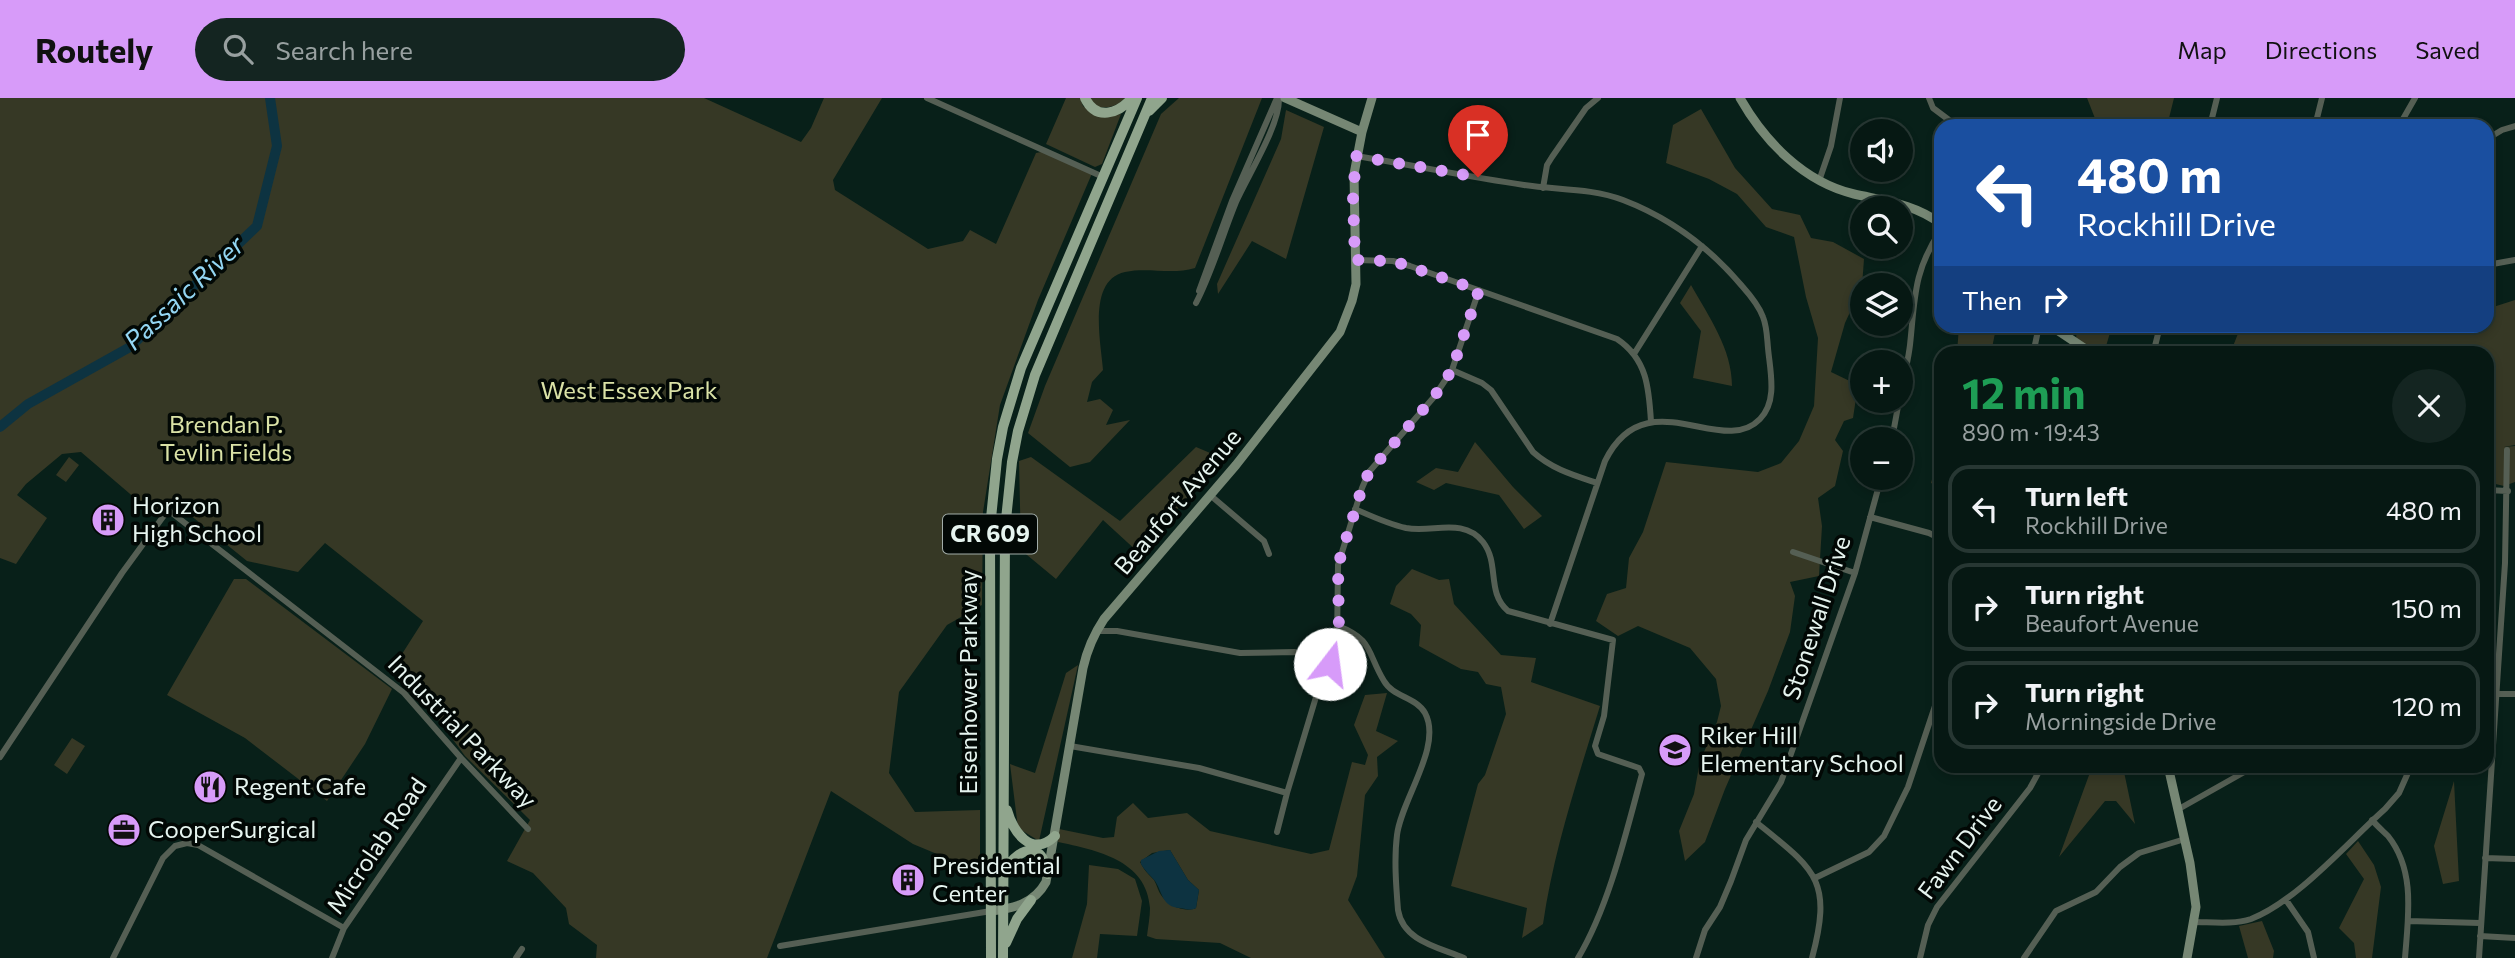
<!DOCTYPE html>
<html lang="en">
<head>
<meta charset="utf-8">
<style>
	body { margin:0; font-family:Commissioner,sans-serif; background:#142521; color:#f1f3f6; height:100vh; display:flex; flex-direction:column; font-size:26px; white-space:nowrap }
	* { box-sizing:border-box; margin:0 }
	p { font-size:23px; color:#98a0a0 }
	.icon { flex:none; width:38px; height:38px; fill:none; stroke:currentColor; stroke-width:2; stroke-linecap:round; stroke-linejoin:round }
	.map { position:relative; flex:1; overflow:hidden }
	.details { position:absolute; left:1934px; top:248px; width:560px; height:427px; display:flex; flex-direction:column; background:#061813; border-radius:21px; box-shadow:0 4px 10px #0003,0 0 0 2px #273733 }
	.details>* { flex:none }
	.guide { position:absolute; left:1934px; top:21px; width:560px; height:214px; border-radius:21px; box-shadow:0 4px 10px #0003,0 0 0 2px #273733; background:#1a4fa0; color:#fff; overflow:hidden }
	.tools { position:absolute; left:1850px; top:21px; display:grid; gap:14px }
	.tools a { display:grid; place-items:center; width:63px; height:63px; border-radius:50%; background:#061813; box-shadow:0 4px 10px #0003,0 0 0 2px #273733; font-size:35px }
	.pin { position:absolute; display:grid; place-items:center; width:60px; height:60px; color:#fff; margin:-72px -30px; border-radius:50% 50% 50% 0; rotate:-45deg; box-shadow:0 0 7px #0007 }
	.pin .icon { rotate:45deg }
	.me { position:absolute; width:77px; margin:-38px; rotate:15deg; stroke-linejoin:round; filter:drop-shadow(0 0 5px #0008) }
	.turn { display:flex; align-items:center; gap:24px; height:147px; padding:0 28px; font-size:32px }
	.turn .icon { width:91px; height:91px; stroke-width:2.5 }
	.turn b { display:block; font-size:49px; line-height:60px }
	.then { display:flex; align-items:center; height:66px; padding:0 28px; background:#0003; gap:14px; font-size:26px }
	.round { display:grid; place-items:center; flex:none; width:74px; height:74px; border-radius:37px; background:#142521 }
	.head { display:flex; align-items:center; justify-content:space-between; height:119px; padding:0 28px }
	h1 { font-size:42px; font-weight:700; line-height:52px; color:#1e9e55 }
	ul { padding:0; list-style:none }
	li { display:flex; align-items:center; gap:21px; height:88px; margin:0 14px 10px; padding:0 14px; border:4px solid #273733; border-radius:21px }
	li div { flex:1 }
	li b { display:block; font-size:26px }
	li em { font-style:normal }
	header { display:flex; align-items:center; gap:42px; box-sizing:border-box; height:98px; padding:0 35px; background:#d79bf9; color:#111 }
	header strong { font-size:33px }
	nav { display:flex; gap:38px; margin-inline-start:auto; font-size:24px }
	.search { width:490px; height:63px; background:#142521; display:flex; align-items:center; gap:18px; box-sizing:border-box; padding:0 24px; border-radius:38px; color:#98a0a0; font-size:26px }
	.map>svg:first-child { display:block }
	.green { fill:#363825; fill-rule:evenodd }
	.water { fill:#0d3341 }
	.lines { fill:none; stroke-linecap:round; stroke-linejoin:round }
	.river { stroke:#0d3341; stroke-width:10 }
	.street { stroke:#555f54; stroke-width:6 }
	.secondary { stroke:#768774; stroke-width:9 }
	.primary { stroke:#90a58d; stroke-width:10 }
	.route { stroke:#d79bf9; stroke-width:12; stroke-dasharray:0 21.6 }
	.labels { text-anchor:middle; stroke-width:7; stroke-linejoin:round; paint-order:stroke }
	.shield { fill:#020805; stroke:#a2ada9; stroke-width:2 }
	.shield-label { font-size:23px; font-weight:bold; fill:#e6f4ef }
	.park-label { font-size:24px; fill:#dae2a6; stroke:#020805 }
	.street-label { font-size:24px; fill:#e6f4ef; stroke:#020805 }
	.poi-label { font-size:24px; fill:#e6f4ef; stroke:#020805; text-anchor:start }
	.water-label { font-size:26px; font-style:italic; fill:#93d6f3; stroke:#020805 }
</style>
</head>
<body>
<header>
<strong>Routely</strong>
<div class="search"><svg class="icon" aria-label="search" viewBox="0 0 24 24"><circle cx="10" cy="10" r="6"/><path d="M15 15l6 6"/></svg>Search here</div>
<nav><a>Map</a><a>Directions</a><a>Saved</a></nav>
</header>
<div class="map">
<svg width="2515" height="860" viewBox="0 0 2515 860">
	<rect width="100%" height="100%" fill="#082019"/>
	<path class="green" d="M 0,0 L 704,0 L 801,44 L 811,30 L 824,0 L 882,0 L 833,82 L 835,92 L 928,151 L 963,143 L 970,132 L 996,146 L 1036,55 L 1046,53 L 1093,73 L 1038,202 L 1000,307 L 983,414 L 982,507 L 947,527 L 899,594 L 889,675 L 915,714 L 980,712 L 980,774 L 913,746 L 831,693 L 767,860 L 596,860 L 597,847 L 569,826 L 566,810 L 533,775 L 507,763 L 530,722 L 465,658 L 423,601 L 419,587 L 395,567 L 423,523 L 325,445 L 298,474 L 247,463 L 179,408 L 150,413 L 81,354 L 62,356 L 26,386 L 17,397 L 47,420 L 16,466 L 0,460 Z
		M 1066,0 L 1080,0 L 1083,8 L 1099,19 L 1121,16 L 1102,66 L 1095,69 L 1046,46 Z
		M 1089,0 L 1125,0 C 1117,9 1106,11 1095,8 Z
		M 1179,0 L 1262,0 L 1195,170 C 1172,177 1148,169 1125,174 C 1087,182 1101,245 1103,272 L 1092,284 L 1087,304 L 1100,301 L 1113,312 L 1106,327 L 1130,322 L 1090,364 L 1070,369 L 1028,335 L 1045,288 L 1161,16 Z
		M 2087,0 L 2174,0 L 2167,28 L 2098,28 Z
		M 1701,11 L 1735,70 L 1772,111 L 1800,117 L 1811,140 L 1833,144 L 1864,161 L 1862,188 L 1845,225 L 1831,274 L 1858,287 L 1853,320 L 1844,323 L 1835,342 L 1843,353 L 1835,388 L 1818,400 L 1822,428 L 1819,478 L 1790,484 L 1795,498 L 1790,534 L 1768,593 L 1725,691 L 1705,744 L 1685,763 L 1679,733 L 1694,696 L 1700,663 L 1717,624 L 1721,608 L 1716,581 L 1690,550 L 1638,528 L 1618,538 L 1596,523 L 1607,496 L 1626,490 L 1629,460 L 1643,434 L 1666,364 L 1758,374 L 1781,365 L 1799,343 L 1814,308 L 1818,240 L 1806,199 L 1794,139 L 1766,129 L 1737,96 L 1709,81 L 1666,65 L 1673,27 Z
		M 1286,12 L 1324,29 L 1286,161 L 1252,143 L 1218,196 L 1217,186 L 1281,41 Z
		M 1691,187 C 1709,219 1732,251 1732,288 L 1693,280 L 1701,233 L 1680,205 Z
		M 2515,202 L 2515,347 L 2504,349 L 2515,348 L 2515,384 L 2504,388 L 2487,384 L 2487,256 L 2230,256 L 2239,233 L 2238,228 L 2487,228 L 2487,211 Z
		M 1959,228 L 1971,228 L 1995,235 L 1991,255 L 1957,255 Z
		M 2077,228 L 2112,228 L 2104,255 L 2075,256 Z
		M 1475,344 L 1513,389 L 1542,418 L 1524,431 L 1499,397 L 1446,385 L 1434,392 L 1416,384 L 1436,370 L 1458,374 Z
		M 1941,348 L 1941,390 L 1931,385 Z
		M 1196,349 L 1222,360 L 1139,455 L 1103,422 L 1056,481 L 1021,452 L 1019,363 L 1031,359 L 1120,423 Z
		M 69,359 L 79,367 L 66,384 L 56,377 Z
		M 1412,471 L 1439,482 L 1449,481 L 1454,506 L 1501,557 L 1536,560 L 1531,584 L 1600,608 C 1578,680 1554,751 1543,826 L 1522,840 L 1527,810 L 1451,788 L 1478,686 L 1485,677 L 1506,616 L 1501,589 L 1486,586 L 1478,574 L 1461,571 L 1419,548 L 1421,527 L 1411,516 L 1390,506 L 1396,488 Z
		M 234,481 L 246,481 L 392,591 L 365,646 L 327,703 L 245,640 L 167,597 Z
		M 1078,567 L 1039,743 L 1018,730 L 1010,666 L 1035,675 L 1066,575 Z
		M 1387,595 L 1376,633 L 1398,643 L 1377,659 L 1378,678 L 1365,697 L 1357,778 L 1348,802 L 1385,860 L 1251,860 L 1220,845 L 1156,841 L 1147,838 C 1148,829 1150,819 1150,810 C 1147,762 1096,752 1058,744 L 1059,731 L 1103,740 L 1114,739 L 1117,719 L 1133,705 L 1148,720 L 1187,715 L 1210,733 L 1311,756 L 1329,752 L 1352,664 L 1365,667 L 1368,657 L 1354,627 L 1365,597 ZM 1170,752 L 1188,782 L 1199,792 L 1196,810 C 1185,815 1168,808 1161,797 C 1158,793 1157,787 1154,782 C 1148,776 1144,772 1140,764 L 1152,755 Z
		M 72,640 L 85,648 L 67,676 L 54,667 Z
		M 2092,669 L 2123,669 L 2135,726 L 2116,703 L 2105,703 L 2059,759 Z
		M 2454,683 L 2459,783 L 2443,786 L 2434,748 Z
		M 2358,743 L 2374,767 L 2381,789 L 2372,860 L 2356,860 L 2354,845 L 2339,830 L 2364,781 L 2346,756 Z
		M 1089,767 L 1118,771 L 1135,781 L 1142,803 L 1137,838 L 1100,836 L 1097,860 L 1072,860 L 1087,806 Z
		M 2262,823 L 2274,853 L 2273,860 L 2248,860 L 2239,828 Z"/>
	<path class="water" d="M 1170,752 L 1188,782 L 1199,792 L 1196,810 C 1190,813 1187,811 1180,810 C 1162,809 1163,795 1155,783 C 1150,777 1145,773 1141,766 L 1141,762 L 1159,753 Z"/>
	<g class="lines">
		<path class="river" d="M 0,329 L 28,306 L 130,249 L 257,128 L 277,48 L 270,0"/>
		<path class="street" d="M 927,0 L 1101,78
			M 1929,0 L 1933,10 L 1957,28
			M 2210,28 L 2217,0
			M 2315,28 L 2322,0
			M 2399,28 L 2415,0
			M 2487,41 L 2502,32 L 2515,28
			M 1356,58 C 1412,67 1468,79 1524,87 C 1557,92 1591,90 1623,102 C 1670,120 1710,150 1742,188 C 1750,197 1759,208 1763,219 C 1767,229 1767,240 1768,250 C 1770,273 1778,303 1760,321 C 1722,361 1646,280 1605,363 L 1550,526
			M 1819,83 L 1831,48 L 1840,0
			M 1543,90 L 1547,67 L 1552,59 L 1586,10 L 1598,0
			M 1355,162 L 1393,163 L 1410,168 L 1617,241 C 1647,261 1649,290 1651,324
			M 2487,167 L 2515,162
			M 1199,193 L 1232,103 L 1277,0
			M 1196,205 C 1213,172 1222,138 1236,104 C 1248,77 1280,27 1279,0
			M 1634,256 L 1702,148
			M 2033,256 L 2039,228
			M 2153,256 L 2160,228
			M 1452,272 L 1482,285 L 1491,292 L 1533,354 C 1552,371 1573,377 1597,385
			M 1900,296 C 1904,280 1908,263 1910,247 C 1915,201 1913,173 1941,132
			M 1892,341 L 1899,303
			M 2487,392 L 2508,393
			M 1210,397 L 1264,443 L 1269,456
			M 1355,411 C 1371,418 1388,426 1406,430 C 1433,435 1463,419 1483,444 C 1500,466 1486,494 1508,513 L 1613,542 L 1604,618 L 1595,648 L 1598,656 L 1639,670 L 1642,676 C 1626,735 1609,808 1578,860
			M 1870,419 L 1929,435 L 1941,441
			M 1793,454 L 1855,475
			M 1338,528 C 1373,541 1367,555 1384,583 C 1393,599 1416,599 1425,615 C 1443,648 1401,702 1397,737 C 1394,761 1396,787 1398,812 C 1403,843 1438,849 1464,860
			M 1097,533 L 1117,533 L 1240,555 L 1295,554 L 1330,566
			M 2495,596 L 2515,596
			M 1070,648 L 1199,670 L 1287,695
			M 0,659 L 122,475 L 168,412 L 404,595 L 461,660 L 528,731
			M 2177,712 L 2255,668
			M 2372,722 C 2377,728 2383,733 2388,738 C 2416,773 2408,819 2405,860
			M 1756,724 C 1815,772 1833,781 1812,860
			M 1277,734 L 1287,695 L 1316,599 L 1337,546 L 1338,467 L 1362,390 L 1369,374 L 1434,299 L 1452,272 L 1479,192
			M 2485,760 L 2515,761
			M 1815,780 L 1869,754 L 1884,738 L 1908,689 L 1941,590
			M 2286,802 L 2308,834 L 2314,860
			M 2408,823 L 2480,825
			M 2192,824 C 2211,824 2233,827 2251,821 C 2296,804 2348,744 2385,711 L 2399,695 L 2411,668
			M 2480,838 L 2515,840
			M 780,848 L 991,813
			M 113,860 L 163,760 L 175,748 L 187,745 L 198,747 L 344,830
			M 332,860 L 344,830 L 461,660
			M 516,860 L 522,851
			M 1696,860 L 1705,832 L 1720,809 L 1731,783 L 1746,742 L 1781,684 L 1855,475 L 1881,380
			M 1920,860 L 1928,827 L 1937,809 L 2030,690 L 2042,668
			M 2024,860 L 2056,813 L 2096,794 L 2120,769 L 2139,755 L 2185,741
			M 2479,860 L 2505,465 L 2507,352"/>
		<path class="secondary" d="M 1285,0 L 1362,34
			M 1740,0 C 1765,44 1804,84 1854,96 C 1885,103 1915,106 1941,126
			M 2051,228 L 2093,256
			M 2168,668 L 2190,765 L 2196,809 L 2187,860
			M 991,813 C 1014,810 1034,806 1046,784 L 1083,570 C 1087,552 1094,536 1104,521 L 1236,367 L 1340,234 L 1352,203 L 1356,186 L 1354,76 L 1362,34 L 1372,0"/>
		<path class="primary" d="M 1085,0 C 1096,23 1118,16 1132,0
			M 1149,13 L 1162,0
			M 1007,712 C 1013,733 1031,761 1055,738
			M 1005,773 C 1010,763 1024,747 1038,755 C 1044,759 1046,770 1048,776
			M 1006,845 L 1017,821 L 1031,802
			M 991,860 L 990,430 L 997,361 L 1003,329 L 1021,270 L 1137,0
			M 1003,860 L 1005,431 L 1012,364 L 1018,333 L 1035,277 L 1152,0"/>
	</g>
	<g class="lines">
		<path class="route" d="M 1330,566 L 1339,536 L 1338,467 L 1362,390 L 1369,374 L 1434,299 L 1452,272 L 1479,192 L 1393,163 L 1355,162 L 1353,99 L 1356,58 L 1478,79"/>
	</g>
	<defs>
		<symbol id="building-disc" viewBox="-11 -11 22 22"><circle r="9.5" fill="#d79bf9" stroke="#020805"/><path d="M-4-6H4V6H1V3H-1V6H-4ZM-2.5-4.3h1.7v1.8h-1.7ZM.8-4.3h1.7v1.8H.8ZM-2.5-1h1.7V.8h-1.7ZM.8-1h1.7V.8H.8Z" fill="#111"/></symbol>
		<symbol id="school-disc" viewBox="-11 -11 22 22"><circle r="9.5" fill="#d79bf9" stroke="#020805"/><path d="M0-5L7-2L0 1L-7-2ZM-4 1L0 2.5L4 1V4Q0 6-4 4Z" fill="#111"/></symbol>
		<symbol id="restaurant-disc" viewBox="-11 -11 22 22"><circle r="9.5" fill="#d79bf9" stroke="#020805"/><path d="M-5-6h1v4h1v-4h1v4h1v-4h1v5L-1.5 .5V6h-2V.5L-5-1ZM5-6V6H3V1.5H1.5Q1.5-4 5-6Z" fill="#111"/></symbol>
		<symbol id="office-disc" viewBox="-11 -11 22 22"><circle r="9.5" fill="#d79bf9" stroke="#020805"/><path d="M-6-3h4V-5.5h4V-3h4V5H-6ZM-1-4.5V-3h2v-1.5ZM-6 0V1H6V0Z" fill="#111"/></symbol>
	</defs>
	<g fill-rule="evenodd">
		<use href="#building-disc" x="89" y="403" width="38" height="38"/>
		<use href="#school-disc" x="1656" y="633" width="38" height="38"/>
		<use href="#restaurant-disc" x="191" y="670" width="38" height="38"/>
		<use href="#office-disc" x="105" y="713" width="38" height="38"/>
		<use href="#building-disc" x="889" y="763" width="38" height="38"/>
	</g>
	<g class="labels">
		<rect class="shield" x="943" y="416.5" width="94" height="39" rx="5"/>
		<g class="shield-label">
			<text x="990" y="444">CR 609</text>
		</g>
		<g class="park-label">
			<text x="629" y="301">West Essex Park</text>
			<text x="226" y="335">Brendan P.<tspan x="226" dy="28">Tevlin Fields</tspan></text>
		</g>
		<g class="street-label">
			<text transform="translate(1178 404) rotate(-50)" y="8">Beaufort Avenue</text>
			<text transform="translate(1817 520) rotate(-72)" y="8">Stonewall Drive</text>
			<text transform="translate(969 584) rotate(-90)" y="8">Eisenhower Parkway</text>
			<text transform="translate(462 634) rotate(46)" y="8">Industrial Parkway</text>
			<text transform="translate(377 748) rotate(-56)" y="8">Microlab Road</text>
			<text transform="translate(1960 750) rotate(-53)" y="8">Fawn Drive</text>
		</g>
		<g class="poi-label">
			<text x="132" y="416">Horizon<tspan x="132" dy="28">High School</tspan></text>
			<text x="1700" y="646">Riker Hill<tspan x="1700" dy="28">Elementary School</tspan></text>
			<text x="234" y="697">Regent Cafe</text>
			<text x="148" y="740">CooperSurgical</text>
			<text x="932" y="776">Presidential<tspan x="932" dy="28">Center</tspan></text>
		</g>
		<g class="water-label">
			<text transform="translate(184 195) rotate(-43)" y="9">Passaic River</text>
		</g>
	</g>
</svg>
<div class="tools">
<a><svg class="icon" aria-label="sound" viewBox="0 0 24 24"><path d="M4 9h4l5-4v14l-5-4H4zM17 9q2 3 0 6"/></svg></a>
<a><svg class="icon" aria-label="search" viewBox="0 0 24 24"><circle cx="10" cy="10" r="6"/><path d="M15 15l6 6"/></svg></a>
<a><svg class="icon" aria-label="layers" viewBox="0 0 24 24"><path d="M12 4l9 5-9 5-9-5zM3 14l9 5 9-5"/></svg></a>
<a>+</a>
<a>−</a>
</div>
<div class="pin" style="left:1478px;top:79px;background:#d93025"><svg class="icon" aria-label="arrive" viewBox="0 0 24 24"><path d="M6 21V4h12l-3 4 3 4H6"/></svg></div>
<svg class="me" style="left:1330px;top:566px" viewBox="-20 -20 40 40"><circle r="19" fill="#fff"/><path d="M0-13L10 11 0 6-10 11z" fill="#d79bf9"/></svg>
<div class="guide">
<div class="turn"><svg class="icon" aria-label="left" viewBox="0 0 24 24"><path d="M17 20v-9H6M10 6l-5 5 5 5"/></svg><div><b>480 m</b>Rockhill Drive</div></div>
<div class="then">Then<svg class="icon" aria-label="right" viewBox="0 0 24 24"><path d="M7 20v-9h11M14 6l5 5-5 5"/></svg></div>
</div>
<section class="details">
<div class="head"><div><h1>12 min</h1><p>890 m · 19:43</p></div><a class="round"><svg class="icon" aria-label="close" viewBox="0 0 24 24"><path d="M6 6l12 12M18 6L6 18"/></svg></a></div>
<ul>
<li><svg class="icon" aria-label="left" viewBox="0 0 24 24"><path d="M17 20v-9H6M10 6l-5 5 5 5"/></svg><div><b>Turn left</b><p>Rockhill Drive</p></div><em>480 m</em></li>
<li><svg class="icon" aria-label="right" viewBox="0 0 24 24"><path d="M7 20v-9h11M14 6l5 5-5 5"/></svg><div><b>Turn right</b><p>Beaufort Avenue</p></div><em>150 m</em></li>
<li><svg class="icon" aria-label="right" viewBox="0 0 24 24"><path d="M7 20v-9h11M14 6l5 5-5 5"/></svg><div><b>Turn right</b><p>Morningside Drive</p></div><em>120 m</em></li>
</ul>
</section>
</div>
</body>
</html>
